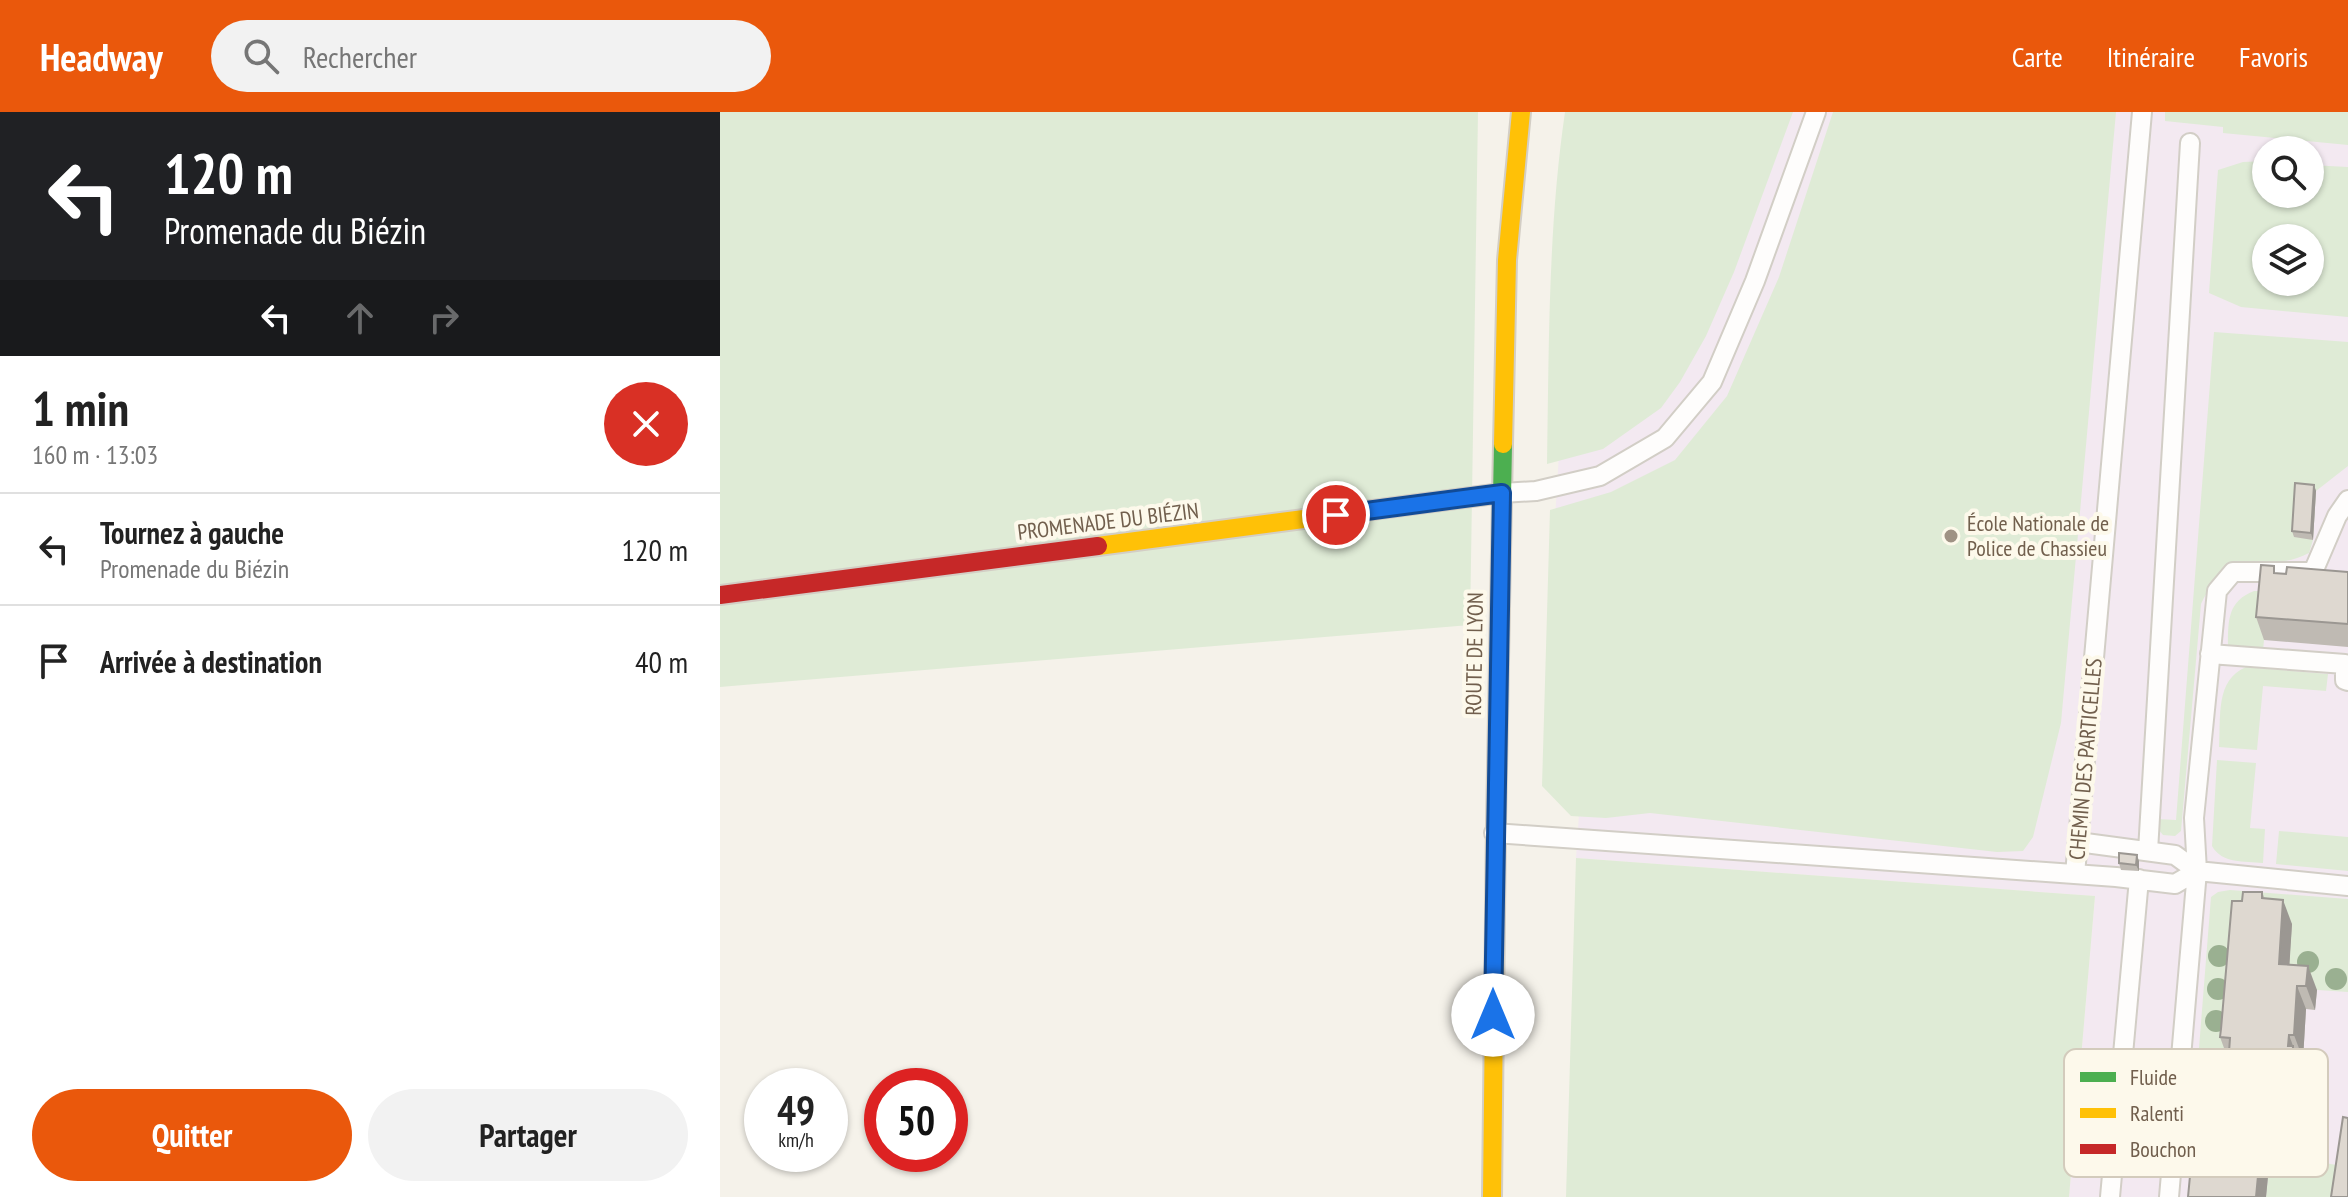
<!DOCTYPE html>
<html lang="fr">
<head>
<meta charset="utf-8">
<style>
	body { margin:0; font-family:"PT Sans Narrow",sans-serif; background:#f2f2f2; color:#222; height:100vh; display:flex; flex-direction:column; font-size:30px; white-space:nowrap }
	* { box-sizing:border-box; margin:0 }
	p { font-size:26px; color:#767676 }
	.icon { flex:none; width:44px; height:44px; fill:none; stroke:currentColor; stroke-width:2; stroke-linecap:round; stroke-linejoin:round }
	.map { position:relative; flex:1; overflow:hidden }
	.sheet { display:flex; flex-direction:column; background:#fff; width:720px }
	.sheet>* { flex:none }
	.banner { background:#202124; color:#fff; overflow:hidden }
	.fabs { position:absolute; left:1532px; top:24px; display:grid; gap:16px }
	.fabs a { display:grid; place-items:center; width:72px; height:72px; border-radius:50%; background:#fff; box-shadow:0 2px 6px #0004; font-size:40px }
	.speed { position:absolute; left:24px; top:956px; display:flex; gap:16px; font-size:40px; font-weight:700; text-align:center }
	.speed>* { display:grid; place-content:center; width:104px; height:104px; border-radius:50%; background:#fff; box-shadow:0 2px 6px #0004; line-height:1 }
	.speed small { font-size:20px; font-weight:400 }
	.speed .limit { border:12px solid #d22; background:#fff; color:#111 }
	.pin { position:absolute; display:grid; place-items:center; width:68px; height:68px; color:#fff; margin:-34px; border:4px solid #fff; border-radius:50%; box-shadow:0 2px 8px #0007 }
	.me { position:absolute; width:88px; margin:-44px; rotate:0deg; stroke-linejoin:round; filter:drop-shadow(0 0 6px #0008) }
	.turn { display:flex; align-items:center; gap:28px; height:168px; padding:0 32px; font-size:36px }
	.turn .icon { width:104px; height:104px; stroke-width:2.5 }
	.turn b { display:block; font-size:56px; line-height:68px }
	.lanes { display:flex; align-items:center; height:76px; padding:0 32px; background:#0003; justify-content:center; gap:40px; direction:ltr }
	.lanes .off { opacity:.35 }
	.round { display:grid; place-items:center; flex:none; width:84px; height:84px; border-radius:42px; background:#f2f2f2 }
	.headline { display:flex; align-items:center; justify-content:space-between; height:136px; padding:0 32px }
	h1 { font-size:48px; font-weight:700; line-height:60px }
	.primary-button { display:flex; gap:16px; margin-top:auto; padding:16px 32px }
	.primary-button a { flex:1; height:92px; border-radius:48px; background:#ea580c; color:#fff; font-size:32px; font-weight:700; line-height:92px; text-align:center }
	.primary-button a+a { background:#f2f2f2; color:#222 }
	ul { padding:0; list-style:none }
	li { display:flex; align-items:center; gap:24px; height:112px; padding:0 32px; border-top:2px solid #e0e0e0 }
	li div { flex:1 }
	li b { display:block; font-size:30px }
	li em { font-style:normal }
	header { display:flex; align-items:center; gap:48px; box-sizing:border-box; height:112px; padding:0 40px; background:#ea580c; color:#fff }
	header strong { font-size:38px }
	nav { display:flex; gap:44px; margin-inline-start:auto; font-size:28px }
	.search { width:560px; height:72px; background:#f2f2f2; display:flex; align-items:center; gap:20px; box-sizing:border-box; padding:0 28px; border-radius:44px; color:#767676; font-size:30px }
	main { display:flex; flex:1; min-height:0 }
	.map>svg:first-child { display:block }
	.education { fill:#f3e9f1; fill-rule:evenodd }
	.green { fill:#dfebd6; fill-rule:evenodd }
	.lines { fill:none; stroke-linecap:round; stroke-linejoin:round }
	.lane-casing { stroke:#d2cec6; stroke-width:22 }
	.fast-casing { stroke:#d3cec5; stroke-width:22 }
	.slow-casing { stroke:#d3cec5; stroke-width:22 }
	.jam-casing { stroke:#d3cec5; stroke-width:22 }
	.lane { stroke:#fefdfc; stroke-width:18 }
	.fast { stroke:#4caf50; stroke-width:18 }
	.slow { stroke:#ffc107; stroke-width:18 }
	.jam { stroke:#c62828; stroke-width:18 }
	.tree { fill:#9ab091 }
	.wall { fill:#bfbab3 }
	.shaded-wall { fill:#9b9792 }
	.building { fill:#ded8d0; stroke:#9b9792; stroke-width:2 }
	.route-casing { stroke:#114b97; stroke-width:20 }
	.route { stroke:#1a73e8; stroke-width:14 }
	.poi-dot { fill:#9f9284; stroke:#fdf9eb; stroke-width:3 }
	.labels { text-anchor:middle; stroke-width:8; stroke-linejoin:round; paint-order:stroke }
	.street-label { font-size:22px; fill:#715f4d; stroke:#fdf9eb }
	.poi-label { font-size:22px; fill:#715f4d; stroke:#fdf9eb; text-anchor:start }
	.key { fill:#fdf9eb; stroke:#d3cbbc; stroke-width:2 }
	.key-label { font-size:22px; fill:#715f4d }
</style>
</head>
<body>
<header>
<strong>Headway</strong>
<div class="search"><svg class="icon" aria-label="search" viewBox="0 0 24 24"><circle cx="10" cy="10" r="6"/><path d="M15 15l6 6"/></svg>Rechercher</div>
<nav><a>Carte</a><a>Itinéraire</a><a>Favoris</a></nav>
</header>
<main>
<section class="sheet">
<div class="banner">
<div class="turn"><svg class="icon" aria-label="left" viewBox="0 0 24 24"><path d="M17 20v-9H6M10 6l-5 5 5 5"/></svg><div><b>120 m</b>Promenade du Biézin</div></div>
<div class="lanes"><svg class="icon" aria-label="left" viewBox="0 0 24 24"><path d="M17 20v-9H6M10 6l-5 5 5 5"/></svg><svg class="icon off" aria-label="ahead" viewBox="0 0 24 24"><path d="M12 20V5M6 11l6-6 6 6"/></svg><svg class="icon off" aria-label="right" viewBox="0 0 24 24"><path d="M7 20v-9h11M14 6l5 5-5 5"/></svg></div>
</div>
<div class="headline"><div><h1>1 min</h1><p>160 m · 13:03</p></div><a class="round" style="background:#d93025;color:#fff"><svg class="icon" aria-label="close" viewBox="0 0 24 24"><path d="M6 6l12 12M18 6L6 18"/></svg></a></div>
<ul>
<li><svg class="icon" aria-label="left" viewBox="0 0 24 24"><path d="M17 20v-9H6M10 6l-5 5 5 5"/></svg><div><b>Tournez à gauche</b><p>Promenade du Biézin</p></div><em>120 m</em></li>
<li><svg class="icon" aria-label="arrive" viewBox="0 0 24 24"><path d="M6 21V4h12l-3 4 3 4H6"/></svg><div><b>Arrivée à destination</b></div><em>40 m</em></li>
</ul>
<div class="primary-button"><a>Quitter</a><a>Partager</a></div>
</section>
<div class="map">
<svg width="1628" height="1085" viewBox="0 0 1628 1085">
	<rect width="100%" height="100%" fill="#f5f2ea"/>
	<path class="education" d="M 853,0 L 1628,0 L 1628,1085 L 1349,1085 L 1375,784 L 856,746 L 860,688 L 825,573 L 843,275 ZM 1546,38 L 1590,38 L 1590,82 L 1546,82 ZM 1546,126 L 1590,126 L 1590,170 L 1546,170 Z"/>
	<path class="green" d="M 0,0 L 758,0 L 750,513 L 0,575 Z
		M 845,0 L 1073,0 L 1014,160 L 986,224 L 960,270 L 941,296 L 883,337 L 827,352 C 829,235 828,116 845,0 Z
		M 1113,0 L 1396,0 L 1341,611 L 1313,725 L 1303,739 L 1277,740 L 930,701 L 886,706 L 851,704 L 822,674 L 830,398 L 891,380 L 955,348 L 1007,284 L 1059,165 Z
		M 1445,0 L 1628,0 L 1628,33 L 1503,21 L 1503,15 L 1445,9 Z
		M 1546,49 L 1546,82 L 1590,82 L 1590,53 L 1628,55 L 1628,205 L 1521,195 L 1489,181 L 1498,58 L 1523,50 ZM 1590,126 L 1590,170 L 1546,170 L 1546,126 Z
		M 1494,220 L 1628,230 L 1628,354 L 1596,379 L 1593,428 L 1589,441 C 1543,465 1512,427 1481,492 L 1461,719 L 1455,724 L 1443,723 L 1438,717 L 1437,707 L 1456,708 Z
		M 1534,479 L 1549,479 L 1543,538 L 1519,538 L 1508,533 C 1508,508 1508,489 1534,479 Z
		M 1526,555 L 1608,562 L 1606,579 L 1543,574 L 1537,638 L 1499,635 C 1501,605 1495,568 1526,555 Z
		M 1497,648 L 1536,651 L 1530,716 L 1545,717 L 1543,751 C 1524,749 1502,752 1492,734 Z
		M 1559,719 L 1628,725 L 1628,759 L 1556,752 Z
		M 856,746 L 1375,784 L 1349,1085 L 846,1085 Z
		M 1510,778 L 1628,787 L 1628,880 L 1568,876 L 1509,941 L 1479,936 L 1491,785 L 1498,780 Z
		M 1547,1014 L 1568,1016 L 1594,1049 L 1622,1054 L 1618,1085 L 1546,1085 L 1552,1024 Z"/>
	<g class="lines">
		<defs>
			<path id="lane" d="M 782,381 L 816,379 L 880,364 L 945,326 L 992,270 L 1035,169 L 1096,0
				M 1490,542 L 1625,552 L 1625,568 L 1628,569
				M 774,721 L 1396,765 L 1455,772 L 1477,759
				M 1358,730 L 1455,743 L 1477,759 L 1628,774
				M 1428,739 L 1470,31
				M 1355,762 L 1422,0
				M 1390,1085 L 1419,767
				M 1449,1085 L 1477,759 L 1474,706 L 1497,479 L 1513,460 L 1593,460 L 1617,404 L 1628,388"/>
			<path id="fast" d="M 776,710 L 783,332"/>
			<path id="slow" d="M 783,332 L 787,148 L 801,0
				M 378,434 L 782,381
				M 772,1085 L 776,710"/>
			<path id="jam" d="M 0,483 L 378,434"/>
		</defs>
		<use href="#lane" class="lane-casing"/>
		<use href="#fast" class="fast-casing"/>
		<use href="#slow" class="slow-casing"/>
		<use href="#jam" class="jam-casing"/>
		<use href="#lane" class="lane"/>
		<use href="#fast" class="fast"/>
		<use href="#slow" class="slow"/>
		<use href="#jam" class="jam"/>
	</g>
	<g class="tree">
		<circle cx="1499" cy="844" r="11"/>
		<circle cx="1588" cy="850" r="11"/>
		<circle cx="1616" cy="867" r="11"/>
		<circle cx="1498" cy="877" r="11"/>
		<circle cx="1496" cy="909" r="11"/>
	</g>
	<path class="wall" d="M 1594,373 L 1596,379 L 1593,428 L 1574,425 L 1572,419 Z
		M 1628,460 L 1628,535 L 1544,528 L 1536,505 L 1557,461 Z
		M 1419,749 L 1419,759 L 1401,758 L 1399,751 Z
		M 1542,780 L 1545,787 L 1572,812 L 1569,853 L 1597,878 L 1595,898 L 1586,897 L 1583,947 L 1578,947 L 1582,958 L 1579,999 L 1543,996 L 1552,1023 L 1546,1085 L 1468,1085 L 1486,981 L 1508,955 L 1508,947 L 1500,925 L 1522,789 Z"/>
	<path class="shaded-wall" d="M 1594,373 L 1596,379 L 1593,428 L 1591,421 Z
		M 1417,743 L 1419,749 L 1419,759 L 1416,753 Z
		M 1563,788 L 1572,812 L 1568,876 L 1559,852 Z
		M 1588,854 L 1597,878 L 1595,898 L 1586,874 Z
		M 1577,874 L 1586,897 L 1583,947 L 1574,923 Z
		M 1569,923 L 1582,958 L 1579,999 L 1571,975 L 1568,934 Z
		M 1533,972 L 1552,1023 L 1546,1085 L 1536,1085 L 1532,985 Z"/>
	<path class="building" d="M 1575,371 L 1594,373 L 1591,421 L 1572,419 Z
		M 1541,453 L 1554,454 L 1554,461 L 1566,462 L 1567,455 L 1628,460 L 1628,512 L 1536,505 Z
		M 1399,741 L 1417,743 L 1416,753 L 1399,751 Z
		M 1523,780 L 1542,780 L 1542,786 L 1563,788 L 1559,852 L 1588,854 L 1586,874 L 1577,874 L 1574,923 L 1569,923 L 1568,934 L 1573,934 L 1571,975 L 1533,972 L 1532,985 L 1539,985 L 1538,999 L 1544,1000 L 1536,1085 L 1468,1085 L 1478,980 L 1486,981 L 1487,954 L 1508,955 L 1510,926 L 1500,925 L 1501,917 L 1512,789 L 1522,789 Z
		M 1623,1005 L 1628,1006 L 1628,1085 L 1611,1085 Z"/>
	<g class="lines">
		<defs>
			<path id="route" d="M 616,403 L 782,381 L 773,903"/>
		</defs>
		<use href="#route" class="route-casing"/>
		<use href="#route" class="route"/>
	</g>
	<circle class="poi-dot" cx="1231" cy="424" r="8"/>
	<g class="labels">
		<g class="street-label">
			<text transform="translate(388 409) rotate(-7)" y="8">PROMENADE DU BIÉZIN</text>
			<text transform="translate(754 542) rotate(-89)" y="8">ROUTE DE LYON</text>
			<text transform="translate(1365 647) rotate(-85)" y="8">CHEMIN DES PARTICELLES</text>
		</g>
		<g class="poi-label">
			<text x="1247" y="419">École Nationale de<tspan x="1247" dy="25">Police de Chassieu</tspan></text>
		</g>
	</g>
	<rect x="1344" y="937" width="264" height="128" rx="12" class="key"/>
	<rect x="1360" y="960" width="36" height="10" fill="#4caf50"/>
	<rect x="1360" y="996" width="36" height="10" fill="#ffc107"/>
	<rect x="1360" y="1032" width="36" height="10" fill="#c62828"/>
	<g class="key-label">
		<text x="1410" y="973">Fluide</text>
		<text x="1410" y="1009">Ralenti</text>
		<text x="1410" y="1045">Bouchon</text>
	</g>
</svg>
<div class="fabs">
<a><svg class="icon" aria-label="search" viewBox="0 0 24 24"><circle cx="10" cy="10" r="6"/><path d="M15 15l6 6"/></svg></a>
<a><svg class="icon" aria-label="layers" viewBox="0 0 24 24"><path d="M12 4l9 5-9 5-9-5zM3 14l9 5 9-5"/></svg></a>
</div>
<div class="speed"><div>49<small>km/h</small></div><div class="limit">50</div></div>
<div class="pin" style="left:616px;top:403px;background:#d93025"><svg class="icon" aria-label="arrive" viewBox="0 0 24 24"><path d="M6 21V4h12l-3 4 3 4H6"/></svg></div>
<svg class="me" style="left:773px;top:903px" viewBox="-20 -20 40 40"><circle r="19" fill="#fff"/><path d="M0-13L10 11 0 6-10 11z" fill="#1a73e8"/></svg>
</div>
</main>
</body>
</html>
